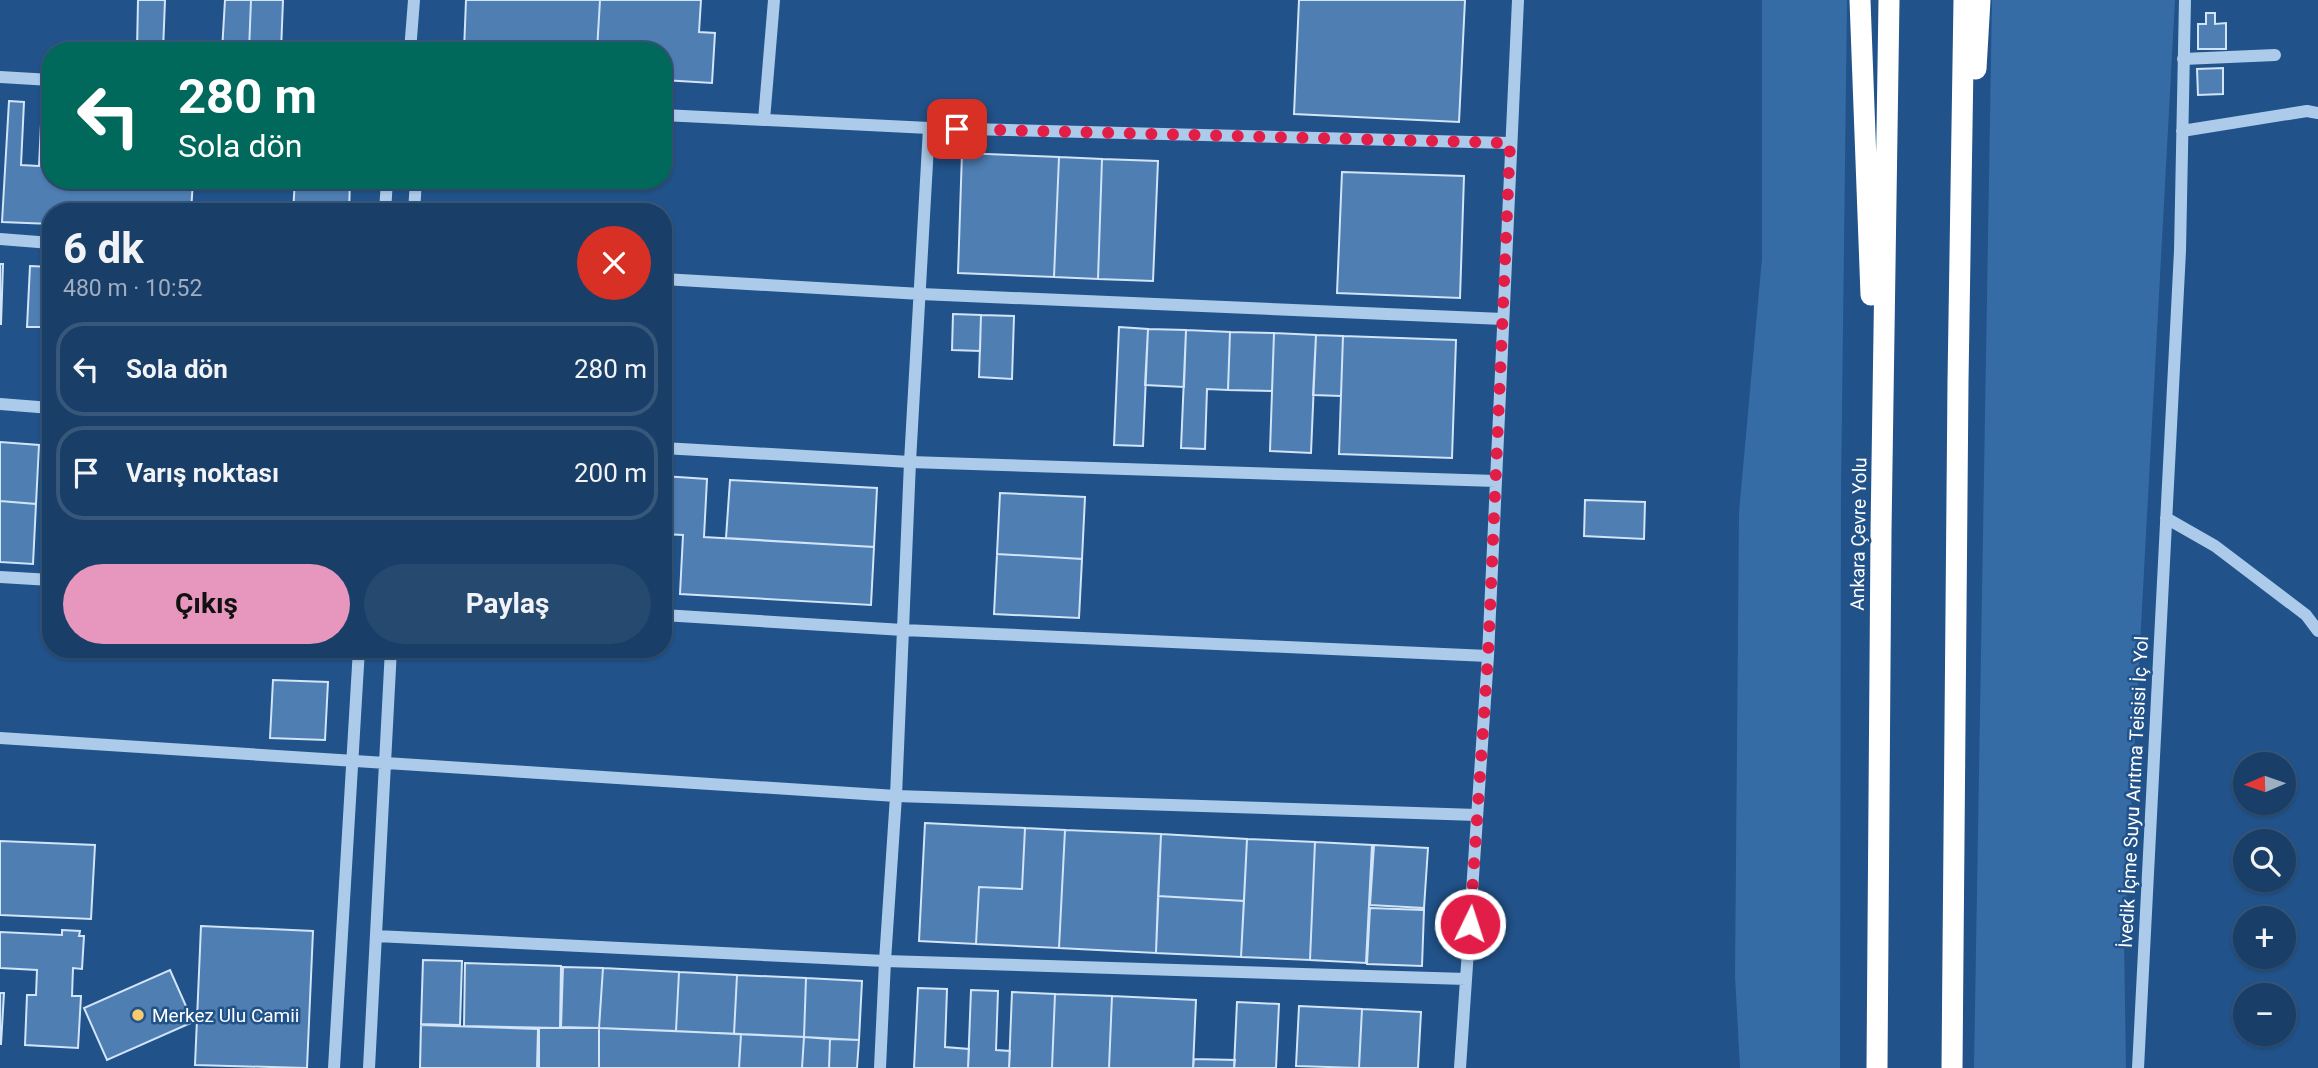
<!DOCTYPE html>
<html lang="tr">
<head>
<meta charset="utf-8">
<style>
	body { margin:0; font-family:Roboto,sans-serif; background:#264970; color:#f1f3f6; height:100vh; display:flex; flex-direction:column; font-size:26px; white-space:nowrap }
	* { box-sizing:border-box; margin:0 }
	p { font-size:23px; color:#9faec0 }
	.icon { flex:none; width:38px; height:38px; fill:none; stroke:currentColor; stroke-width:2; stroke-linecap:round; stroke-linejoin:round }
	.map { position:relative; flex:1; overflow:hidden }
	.side { position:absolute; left:42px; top:203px; width:630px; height:455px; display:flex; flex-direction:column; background:#193e67; border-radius:28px; box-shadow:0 2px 5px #0004,0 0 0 2px #37577b }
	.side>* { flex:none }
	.top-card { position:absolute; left:42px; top:42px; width:630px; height:147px; border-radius:28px; box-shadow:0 2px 5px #0004,0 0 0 2px #37577b; background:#00695c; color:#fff; overflow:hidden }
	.needle { width:46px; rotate:268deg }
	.buttons { position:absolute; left:2233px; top:752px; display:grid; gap:14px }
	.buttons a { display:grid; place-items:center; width:63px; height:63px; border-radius:50%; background:#193e67; box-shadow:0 2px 5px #0004,0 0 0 2px #37577b; font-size:35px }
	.pin { position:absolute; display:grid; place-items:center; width:60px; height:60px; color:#fff; margin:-30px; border-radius:14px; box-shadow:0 4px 10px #0006 }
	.me { position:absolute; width:77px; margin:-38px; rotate:4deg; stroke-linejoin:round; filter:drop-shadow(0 0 5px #0008) }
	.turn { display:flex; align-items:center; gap:24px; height:147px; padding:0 21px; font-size:32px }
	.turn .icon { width:91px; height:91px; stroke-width:2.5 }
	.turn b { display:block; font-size:49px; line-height:60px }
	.round { display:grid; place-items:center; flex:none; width:74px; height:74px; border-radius:37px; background:#264970 }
	.overview { display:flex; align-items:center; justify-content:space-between; height:119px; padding:0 21px }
	h1 { font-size:42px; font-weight:700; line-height:52px }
	.button { display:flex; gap:14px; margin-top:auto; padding:14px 21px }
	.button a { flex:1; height:80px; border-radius:42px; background:#e797bd; color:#111; font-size:28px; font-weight:700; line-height:80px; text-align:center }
	.button a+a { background:#264970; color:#f1f3f6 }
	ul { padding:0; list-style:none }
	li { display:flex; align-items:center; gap:21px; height:94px; margin:0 14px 10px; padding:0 7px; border:4px solid #37577b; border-radius:28px }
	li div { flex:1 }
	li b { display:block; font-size:26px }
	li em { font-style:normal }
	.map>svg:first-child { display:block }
	.green { fill:#356ca6 }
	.building { fill:#4e7eb2; stroke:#d1e4f8; stroke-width:2 }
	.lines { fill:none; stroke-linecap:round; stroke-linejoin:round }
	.minor { stroke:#accbea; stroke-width:12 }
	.highway { stroke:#fff; stroke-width:21 }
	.route { stroke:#e11d48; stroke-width:12; stroke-dasharray:0 21.6 }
	.poi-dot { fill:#f7ca6e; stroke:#215289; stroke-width:2.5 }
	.labels { text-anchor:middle; stroke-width:5; stroke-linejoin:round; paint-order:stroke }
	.street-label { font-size:19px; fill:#fff; stroke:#215289 }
	.poi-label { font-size:19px; fill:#fff; stroke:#215289; text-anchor:start }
</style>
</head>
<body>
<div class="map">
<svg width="2318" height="1068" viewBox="0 0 2318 1068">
	<rect width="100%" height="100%" fill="#215289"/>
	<path class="green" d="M 1762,0 L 1847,0 L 1841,491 L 1840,1068 L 1740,1068 L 1735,976 L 1739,512 L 1762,258 Z
		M 1992,0 L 2175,0 L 2124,940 L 2126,1068 L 1974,1068 Z"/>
	<path class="building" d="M 138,0 L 165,0 L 163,51 L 137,51 Z
		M 225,0 L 251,0 L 249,51 L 222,51 Z
		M 251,0 L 283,0 L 281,51 L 249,51 Z
		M 466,0 L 600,0 L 597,51 L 464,51 Z
		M 600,0 L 701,0 L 699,32 L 715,33 L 712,83 L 663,80 L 663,51 L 597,51 Z
		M 1299,0 L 1465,0 L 1459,122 L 1294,114 Z
		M 2206,13 L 2215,13 L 2215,24 L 2226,23 L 2226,49 L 2198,49 L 2198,24 L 2206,24 Z
		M 2223,68 L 2223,94 L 2198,95 L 2197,69 Z
		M 9,101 L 24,102 L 21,165 L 39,166 L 42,103 L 51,103 L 51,180 L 193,180 L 191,212 L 51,212 L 51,224 L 2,222 Z
		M 962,153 L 1059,157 L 1054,277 L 958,273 Z
		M 1059,157 L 1102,159 L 1098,279 L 1054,277 Z
		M 1102,159 L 1158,161 L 1153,281 L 1098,279 Z
		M 1342,172 L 1464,176 L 1460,298 L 1337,293 Z
		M 295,180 L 350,180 L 349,212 L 293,212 Z
		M 0,264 L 3,264 L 1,324 L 0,324 Z
		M 30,266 L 51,267 L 51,385 L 41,384 L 44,327 L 27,327 Z
		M 953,314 L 981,315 L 980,351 L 952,350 Z
		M 981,315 L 1014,316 L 1012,379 L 979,377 Z
		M 1119,327 L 1148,329 L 1143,446 L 1114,445 Z
		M 1148,329 L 1186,330 L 1184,387 L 1145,385 Z
		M 1186,330 L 1230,332 L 1228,390 L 1207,389 L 1205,449 L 1181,448 Z
		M 1230,332 L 1274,333 L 1272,391 L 1228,390 Z
		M 1274,333 L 1316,335 L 1311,453 L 1270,451 Z
		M 1316,335 L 1343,336 L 1341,396 L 1313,395 Z
		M 1343,336 L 1456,340 L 1452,458 L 1339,454 Z
		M 0,442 L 39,445 L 36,504 L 0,501 Z
		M 663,476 L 707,479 L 704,537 L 874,547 L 871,605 L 680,594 L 683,535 L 663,534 Z
		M 730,480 L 877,488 L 874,547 L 726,538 Z
		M 1000,493 L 1085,497 L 1082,559 L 997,554 Z
		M 1585,500 L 1645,502 L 1644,539 L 1584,536 Z
		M 0,501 L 36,504 L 33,564 L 0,562 Z
		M 997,554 L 1082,559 L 1079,618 L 994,614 Z
		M 273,680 L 328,682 L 325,740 L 270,738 Z
		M 925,823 L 1025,828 L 1022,889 L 979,887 L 976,944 L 919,941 Z
		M 1025,828 L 1065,830 L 1059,948 L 976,944 L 979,887 L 1022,889 Z
		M 1065,830 L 1161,834 L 1156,953 L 1059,948 Z
		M 1161,834 L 1247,839 L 1244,901 L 1158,896 Z
		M 1247,839 L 1315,842 L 1310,960 L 1241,957 Z
		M 0,841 L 95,845 L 91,919 L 0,915 Z
		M 1315,842 L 1372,845 L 1366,963 L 1310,960 Z
		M 1374,845 L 1428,848 L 1424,908 L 1370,905 Z
		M 1158,896 L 1244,901 L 1241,957 L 1156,953 Z
		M 1370,908 L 1424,910 L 1422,966 L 1367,964 Z
		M 201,926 L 313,931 L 307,1068 L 195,1065 Z
		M 62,930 L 80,931 L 79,936 L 84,936 L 82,969 L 73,968 L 72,996 L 81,996 L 78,1048 L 25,1045 L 27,995 L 36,995 L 37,970 L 0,968 L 0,932 L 62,935 Z
		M 423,960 L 462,961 L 460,1025 L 421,1024 Z
		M 465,963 L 561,966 L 560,1028 L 464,1026 Z
		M 563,967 L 603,968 L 599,1028 L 561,1027 Z
		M 603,968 L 679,972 L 676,1031 L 599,1028 Z
		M 170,970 L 193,1022 L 107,1060 L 84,1008 Z
		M 679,972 L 737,975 L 734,1034 L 676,1031 Z
		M 737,975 L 806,978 L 804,1037 L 734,1034 Z
		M 806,978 L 862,981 L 859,1040 L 804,1037 Z
		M 918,988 L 947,989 L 945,1047 L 969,1049 L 968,1068 L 914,1068 Z
		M 971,990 L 998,991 L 996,1050 L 1010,1051 L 1009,1068 L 968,1068 Z
		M 1012,992 L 1055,994 L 1052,1068 L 1009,1068 Z
		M 0,993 L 4,993 L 1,1044 L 0,1044 Z
		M 1055,994 L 1112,996 L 1109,1068 L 1052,1068 Z
		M 1112,996 L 1196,1000 L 1193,1068 L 1109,1068 Z
		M 1237,1002 L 1279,1004 L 1276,1068 L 1234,1068 Z
		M 1299,1006 L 1362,1009 L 1359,1068 L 1296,1066 Z
		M 1362,1009 L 1421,1012 L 1418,1068 L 1359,1068 Z
		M 421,1025 L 538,1029 L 537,1068 L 420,1068 Z
		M 539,1028 L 599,1028 L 599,1068 L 539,1068 Z
		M 599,1028 L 741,1034 L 739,1068 L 599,1068 Z
		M 741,1034 L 804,1037 L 802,1068 L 739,1068 Z
		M 804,1037 L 830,1039 L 829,1068 L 802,1068 Z
		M 830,1039 L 859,1040 L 857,1068 L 829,1068 Z
		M 1194,1059 L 1235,1060 L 1234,1068 L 1193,1068 Z"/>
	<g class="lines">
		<path class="minor" d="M 410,51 L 414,0
			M 2183,59 L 2275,55
			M 0,77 L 51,80
			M 663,115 L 929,128 L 1510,143
			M 764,120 L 774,0
			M 2182,131 L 2307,111 L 2318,113
			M 385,212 L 387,180
			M 414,212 L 416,180
			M 0,239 L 51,243
			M 663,279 L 921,294 L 1503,319
			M 0,404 L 51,408
			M 663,448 L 910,462 L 1496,481
			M 2166,518 L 2215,546 L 2306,615 L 2318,631
			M 0,577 L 51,580
			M 663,615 L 903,630 L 1488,656
			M 0,738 L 896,796 L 1477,815
			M 376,936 L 885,961 L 1466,979
			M 334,1068 L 359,649
			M 369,1068 L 391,649
			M 880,1068 L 885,961 L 896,796 L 910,462 L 929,128
			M 1460,1068 L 1488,656 L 1518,0
			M 2138,1068 L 2180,251 L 2185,0"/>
		<path class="highway" d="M 1860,0 L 1871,295
			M 1976,69 L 1980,0
			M 1877,1068 L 1881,532 L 1889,0
			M 1952,1068 L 1958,382 L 1964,0"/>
	</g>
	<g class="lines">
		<path class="route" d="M 957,129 L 1510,143 L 1488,656 L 1470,924"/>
	</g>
	<circle class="poi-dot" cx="138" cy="1015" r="7"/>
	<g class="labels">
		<g class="street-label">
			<text transform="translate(1858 534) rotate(-89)" y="7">Ankara Çevre Yolu</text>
			<text transform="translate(2133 792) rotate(-87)" y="7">İvedik İçme Suyu Arıtma Teisisi İç Yol</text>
		</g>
		<g class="poi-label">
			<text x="152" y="1022">Merkez Ulu Camii</text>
		</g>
	</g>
</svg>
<div class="buttons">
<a><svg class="needle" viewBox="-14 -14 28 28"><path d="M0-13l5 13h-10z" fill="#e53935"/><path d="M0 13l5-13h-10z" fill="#9faec0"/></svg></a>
<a><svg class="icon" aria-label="search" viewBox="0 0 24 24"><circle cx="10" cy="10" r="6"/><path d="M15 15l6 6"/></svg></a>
<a>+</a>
<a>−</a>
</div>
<div class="pin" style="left:957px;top:129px;background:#d93025"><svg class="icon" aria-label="arrive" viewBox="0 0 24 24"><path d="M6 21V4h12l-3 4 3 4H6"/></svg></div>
<svg class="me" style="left:1470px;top:924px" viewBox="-20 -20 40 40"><circle r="17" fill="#e11d48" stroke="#fff" stroke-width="3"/><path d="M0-11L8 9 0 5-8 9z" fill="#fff"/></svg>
<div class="top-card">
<div class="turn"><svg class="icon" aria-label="left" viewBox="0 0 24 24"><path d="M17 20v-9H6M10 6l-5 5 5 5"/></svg><div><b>280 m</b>Sola dön</div></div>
</div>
<section class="side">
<div class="overview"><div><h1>6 dk</h1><p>480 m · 10:52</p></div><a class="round" style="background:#d93025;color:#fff"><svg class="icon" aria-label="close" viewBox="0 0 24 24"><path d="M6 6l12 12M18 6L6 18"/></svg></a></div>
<ul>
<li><svg class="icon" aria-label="left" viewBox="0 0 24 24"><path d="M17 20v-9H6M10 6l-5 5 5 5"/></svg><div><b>Sola dön</b></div><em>280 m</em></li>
<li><svg class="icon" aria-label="arrive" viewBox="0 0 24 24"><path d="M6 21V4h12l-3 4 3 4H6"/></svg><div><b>Varış noktası</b></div><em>200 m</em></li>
</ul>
<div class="button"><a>Çıkış</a><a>Paylaş</a></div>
</section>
</div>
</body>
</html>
